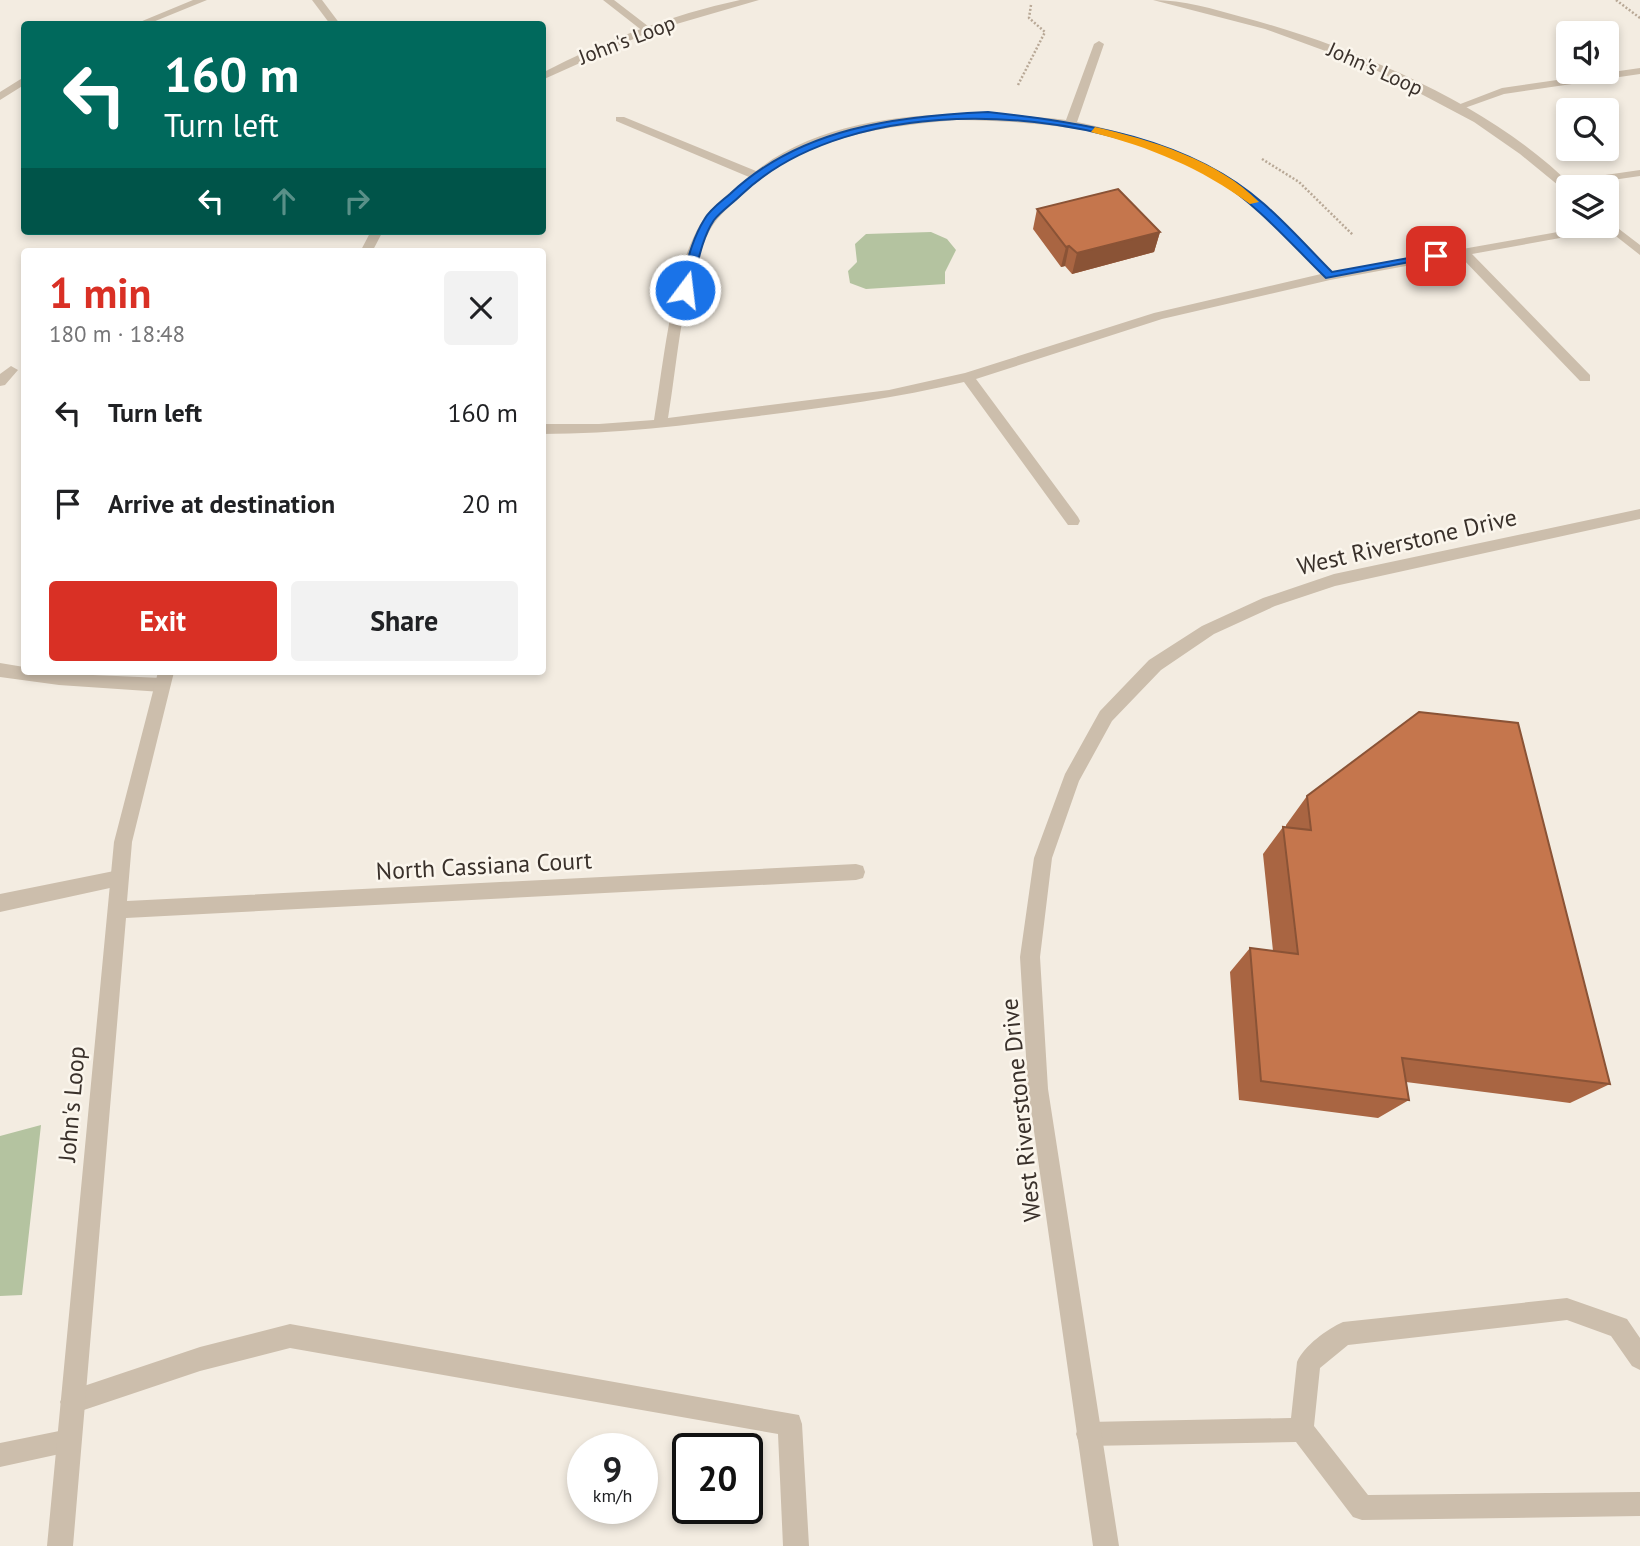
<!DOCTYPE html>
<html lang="en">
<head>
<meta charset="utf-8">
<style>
	body { margin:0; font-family:"PT Sans",sans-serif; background:#f2f2f2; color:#202124; height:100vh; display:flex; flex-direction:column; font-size:26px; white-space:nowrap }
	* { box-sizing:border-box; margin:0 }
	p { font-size:23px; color:#757577 }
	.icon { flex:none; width:38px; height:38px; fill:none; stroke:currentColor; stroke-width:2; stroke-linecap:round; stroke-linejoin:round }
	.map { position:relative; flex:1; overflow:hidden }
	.panel { position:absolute; left:21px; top:248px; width:525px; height:427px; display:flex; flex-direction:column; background:#fff; border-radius:7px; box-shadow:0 4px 10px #0003 }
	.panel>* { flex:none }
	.guide { position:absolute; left:21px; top:21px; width:525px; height:214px; border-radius:7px; box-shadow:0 4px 10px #0003; background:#00695c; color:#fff; overflow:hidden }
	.fabs { position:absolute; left:1556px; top:21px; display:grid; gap:14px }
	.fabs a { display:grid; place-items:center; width:63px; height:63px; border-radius:7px; background:#fff; box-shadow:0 4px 10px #0003; font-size:35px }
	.speed { position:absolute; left:567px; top:1433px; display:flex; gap:14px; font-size:35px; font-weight:700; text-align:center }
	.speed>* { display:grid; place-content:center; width:91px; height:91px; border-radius:50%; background:#fff; box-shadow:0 4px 10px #0003; line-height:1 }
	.speed small { font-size:18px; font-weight:400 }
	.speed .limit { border:4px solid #111; border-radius:10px; background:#fff; color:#111 }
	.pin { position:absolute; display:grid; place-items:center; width:60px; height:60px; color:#fff; margin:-30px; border-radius:14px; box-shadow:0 4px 10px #0006 }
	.me { position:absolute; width:77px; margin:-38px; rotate:15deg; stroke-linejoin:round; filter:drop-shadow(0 0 5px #0008) }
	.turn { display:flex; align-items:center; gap:24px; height:147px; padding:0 28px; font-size:32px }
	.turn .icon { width:91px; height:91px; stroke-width:2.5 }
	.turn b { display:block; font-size:49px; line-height:60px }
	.lanes { display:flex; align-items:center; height:66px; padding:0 28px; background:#0003; justify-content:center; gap:35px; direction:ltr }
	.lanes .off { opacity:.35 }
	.round { display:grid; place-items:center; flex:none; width:74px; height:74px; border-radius:7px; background:#f2f2f2 }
	.headline { display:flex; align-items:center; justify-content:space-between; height:119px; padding:0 28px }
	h1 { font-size:42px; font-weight:700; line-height:52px; color:#d93025 }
	.action { display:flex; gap:14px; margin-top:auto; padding:14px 28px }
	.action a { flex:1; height:80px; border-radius:7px; background:#d93025; color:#fff; font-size:28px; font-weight:700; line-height:80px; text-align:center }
	.action a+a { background:#f2f2f2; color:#202124 }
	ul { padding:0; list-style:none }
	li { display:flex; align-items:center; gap:21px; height:91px; padding:0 28px }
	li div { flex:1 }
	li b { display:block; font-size:26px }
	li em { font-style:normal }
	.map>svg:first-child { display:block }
	.green { fill:#b4c3a0 }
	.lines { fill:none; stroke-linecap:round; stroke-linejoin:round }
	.path { stroke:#b8a896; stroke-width:2.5; stroke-dasharray:2 2; stroke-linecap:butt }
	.service { fill:#ccbeac; fill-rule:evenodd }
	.minor { fill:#ccbeac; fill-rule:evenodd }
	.tertiary { fill:#ccbeac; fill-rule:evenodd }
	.wall { fill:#a96542 }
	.shaded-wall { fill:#8a5336 }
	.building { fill:#c5764d; stroke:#8a5336; stroke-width:2 }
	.route { fill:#1a73e8; stroke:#114b97; stroke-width:2 }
	.slow { fill:#f59e0b }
	.labels { text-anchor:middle; stroke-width:5; stroke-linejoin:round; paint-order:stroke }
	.far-street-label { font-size:21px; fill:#3a312b; stroke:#fbf6ed }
	.street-label { font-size:24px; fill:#3a312b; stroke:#fbf6ed }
</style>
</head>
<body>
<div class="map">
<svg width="1640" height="1546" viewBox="0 0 1640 1546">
	<rect width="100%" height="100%" fill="#f3ece1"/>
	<path class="green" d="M 931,232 L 947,239 L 956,250 L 945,272 L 945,284 L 866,289 L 850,283 L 848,271 L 857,262 L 855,244 L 866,234 Z
		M 41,1125 L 22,1295 L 0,1296 L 0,1136 Z"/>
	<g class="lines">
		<path class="path" d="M 1616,0 L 1640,18
			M 1018,85 L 1045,32 L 1029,18 L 1031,5
			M 1262,159 L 1299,182 L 1353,235"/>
		<path class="service" d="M 193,0 L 207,0 L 148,24 L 135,24 Z
			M 312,0 L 322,0 L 340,24 L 330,24 Z
			M 603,0 L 614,0 L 653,30 L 644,32 Z
			M 1099,41 L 1104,44 L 1077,122 C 1128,133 1178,148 1224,174 C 1266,199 1299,237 1333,272 L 1614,222 L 1616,225 L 1610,229 L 1472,254 L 1590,375 L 1590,381 L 1580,381 L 1460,256 L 1330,280 L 1162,319 L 976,379 L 1078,517 L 1080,521 L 1078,525 L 1068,525 L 964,382 C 896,398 829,407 759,416 C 687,425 616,434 542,434 L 542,424 L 599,424 L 654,420 C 664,362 672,264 705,217 C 716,202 735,189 749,177 L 616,121 L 616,117 L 624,117 L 756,171 C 837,107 968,109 1066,120 L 1094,44 ZM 957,120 C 1052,121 1152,132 1232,190 C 1265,214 1293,245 1321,274 L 1154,313 L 965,373 L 889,390 L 668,418 C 678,359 681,291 707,236 C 715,218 728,208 741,196 C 804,137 875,127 957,120 Z
			M 1640,68 L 1640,74 L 1504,94 L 1459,110 L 1450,108 L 1502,88 Z
			M 24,77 L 24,85 L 0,100 L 0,92 Z
			M 1640,170 L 1640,176 L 1564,187 L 1558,184 L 1564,181 Z
			M 11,366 L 18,370 L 5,385 L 0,386 L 0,374 Z
			M 0,663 L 24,667 L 24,672 L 162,678 L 170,685 L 162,692 L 59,685 L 0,677 Z
			M 119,870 L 126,872 L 128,878 L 126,884 L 119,886 L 0,912 L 0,894 Z
			M 1567,1298 L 1627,1319 L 1640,1338 L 1640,1370 L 1632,1366 L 1611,1336 L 1567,1320 L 1348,1345 L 1320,1368 L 1314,1426 L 1368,1495 L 1640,1492 L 1640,1516 L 1362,1520 L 1353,1517 L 1296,1442 L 1088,1446 L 1079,1443 L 1076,1434 L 1079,1425 L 1088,1422 L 1291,1418 L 1297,1362 C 1304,1346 1327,1329 1343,1322 Z
			M 290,1324 L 799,1415 L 802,1424 L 809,1546 L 783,1546 L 778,1434 L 290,1348 L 200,1371 L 72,1414 L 64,1410 L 60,1402 L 64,1394 L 72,1390 L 200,1347 Z
			M 69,1429 L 78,1432 L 81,1441 L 78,1450 L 0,1467 L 0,1443 Z"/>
		<path class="minor" d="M 740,0 L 759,0 L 649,32 L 542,80 L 542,73 C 605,40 671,15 740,0 Z
			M 1153,0 C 1184,0 1213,9 1242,17 C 1352,46 1493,105 1573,187 L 1568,187 L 1568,191 L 1564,190 L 1520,154 L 1474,122 L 1372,68 L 1265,29 Z
			M 1606,219 L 1640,245 L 1640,255 L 1603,226 L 1606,226 Z
			M 371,231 L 383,231 L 372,252 L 360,252 Z
			M 158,672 L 174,672 L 132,842 L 127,901 L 856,864 L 863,866 L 865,872 L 863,878 L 856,880 L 126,918 L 73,1546 L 47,1546 L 114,842 Z"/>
		<path class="tertiary" d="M 1640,509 L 1640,519 L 1335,586 L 1275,606 L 1214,634 L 1161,670 L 1112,721 L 1079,781 L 1052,858 L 1040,957 L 1048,1089 L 1119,1546 L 1093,1546 L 1028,1089 L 1020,957 L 1034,858 L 1065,774 L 1100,711 L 1149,660 L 1202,626 L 1263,598 L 1334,574 Z"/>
	</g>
	<path class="wall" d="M 1037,209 L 1160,232 L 1154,252 L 1072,274 L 1065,266 L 1061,267 L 1033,229 Z
		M 1307,796 L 1610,1084 L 1570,1103 L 1406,1082 L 1409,1100 L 1378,1118 L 1239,1100 L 1230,972 L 1250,948 L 1273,951 L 1263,854 L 1283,827 L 1286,827 L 1286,825 Z"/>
	<path class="shaded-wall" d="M 1160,232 L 1154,252 L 1072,274 L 1077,253 Z
		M 1069,246 L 1065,266 L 1061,267 L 1066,247 Z"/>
	<path class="building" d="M 1118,189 L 1160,232 L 1077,253 L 1069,246 L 1066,247 L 1037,209 Z
		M 1419,712 L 1518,723 L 1610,1084 L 1402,1058 L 1409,1100 L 1261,1081 L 1250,948 L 1298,954 L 1283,827 L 1311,830 L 1307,796 Z"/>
	<path class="route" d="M 988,112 C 1084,122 1189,138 1264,204 C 1288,225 1310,250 1332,272 L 1436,253 L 1441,256 L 1326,278 C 1291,244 1258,205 1216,179 C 1092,103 852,89 741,195 C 733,203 721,211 714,220 C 701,239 697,268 691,290 L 685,294 L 679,290 C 686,267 691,241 704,220 C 709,210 722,201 730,194 C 800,128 896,116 988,112 Z"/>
	<path class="slow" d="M 1095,127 C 1151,140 1218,160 1259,202 L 1250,204 C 1201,168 1150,147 1091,132 Z"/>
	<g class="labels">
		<g class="far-street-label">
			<text transform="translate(627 40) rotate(-21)" y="7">John's Loop</text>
			<text transform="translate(1375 69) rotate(24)" y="7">John's Loop</text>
		</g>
		<g class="street-label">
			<text transform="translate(1407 542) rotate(-13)" y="8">West Riverstone Drive</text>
			<text transform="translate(484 866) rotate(-3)" y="8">North Cassiana Court</text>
			<text transform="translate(72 1104) rotate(-85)" y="8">John's Loop</text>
			<text transform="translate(1021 1110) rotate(-96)" y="8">West Riverstone Drive</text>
		</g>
	</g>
</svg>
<div class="fabs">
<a><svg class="icon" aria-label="sound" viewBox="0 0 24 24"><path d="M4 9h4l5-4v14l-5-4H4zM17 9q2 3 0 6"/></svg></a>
<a><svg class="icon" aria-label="search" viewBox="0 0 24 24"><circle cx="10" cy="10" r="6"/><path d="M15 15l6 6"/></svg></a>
<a><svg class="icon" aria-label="layers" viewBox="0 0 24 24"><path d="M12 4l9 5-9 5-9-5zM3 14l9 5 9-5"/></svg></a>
</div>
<div class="speed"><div>9<small>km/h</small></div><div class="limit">20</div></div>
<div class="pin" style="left:1436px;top:256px;background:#d93025"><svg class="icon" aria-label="arrive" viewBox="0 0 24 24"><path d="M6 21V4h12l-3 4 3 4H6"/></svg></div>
<svg class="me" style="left:685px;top:290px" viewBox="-20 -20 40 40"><circle r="17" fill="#1a73e8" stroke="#fff" stroke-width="3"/><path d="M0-11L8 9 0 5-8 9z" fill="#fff"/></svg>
<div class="guide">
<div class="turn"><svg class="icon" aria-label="left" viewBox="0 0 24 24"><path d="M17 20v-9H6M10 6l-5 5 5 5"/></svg><div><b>160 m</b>Turn left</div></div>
<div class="lanes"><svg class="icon" aria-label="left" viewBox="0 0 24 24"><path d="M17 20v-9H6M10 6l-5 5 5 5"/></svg><svg class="icon off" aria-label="ahead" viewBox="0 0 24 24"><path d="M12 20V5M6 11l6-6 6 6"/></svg><svg class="icon off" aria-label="right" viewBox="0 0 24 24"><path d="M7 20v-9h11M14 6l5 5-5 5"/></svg></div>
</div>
<section class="panel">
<div class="headline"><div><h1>1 min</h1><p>180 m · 18:48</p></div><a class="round"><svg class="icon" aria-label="close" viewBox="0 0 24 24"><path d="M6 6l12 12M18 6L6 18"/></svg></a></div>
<ul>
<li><svg class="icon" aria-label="left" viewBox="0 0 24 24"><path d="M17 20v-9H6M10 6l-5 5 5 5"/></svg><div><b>Turn left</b></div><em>160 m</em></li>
<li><svg class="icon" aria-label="arrive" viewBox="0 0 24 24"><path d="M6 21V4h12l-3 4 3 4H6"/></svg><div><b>Arrive at destination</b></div><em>20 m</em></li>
</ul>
<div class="action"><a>Exit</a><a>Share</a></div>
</section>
</div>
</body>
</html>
